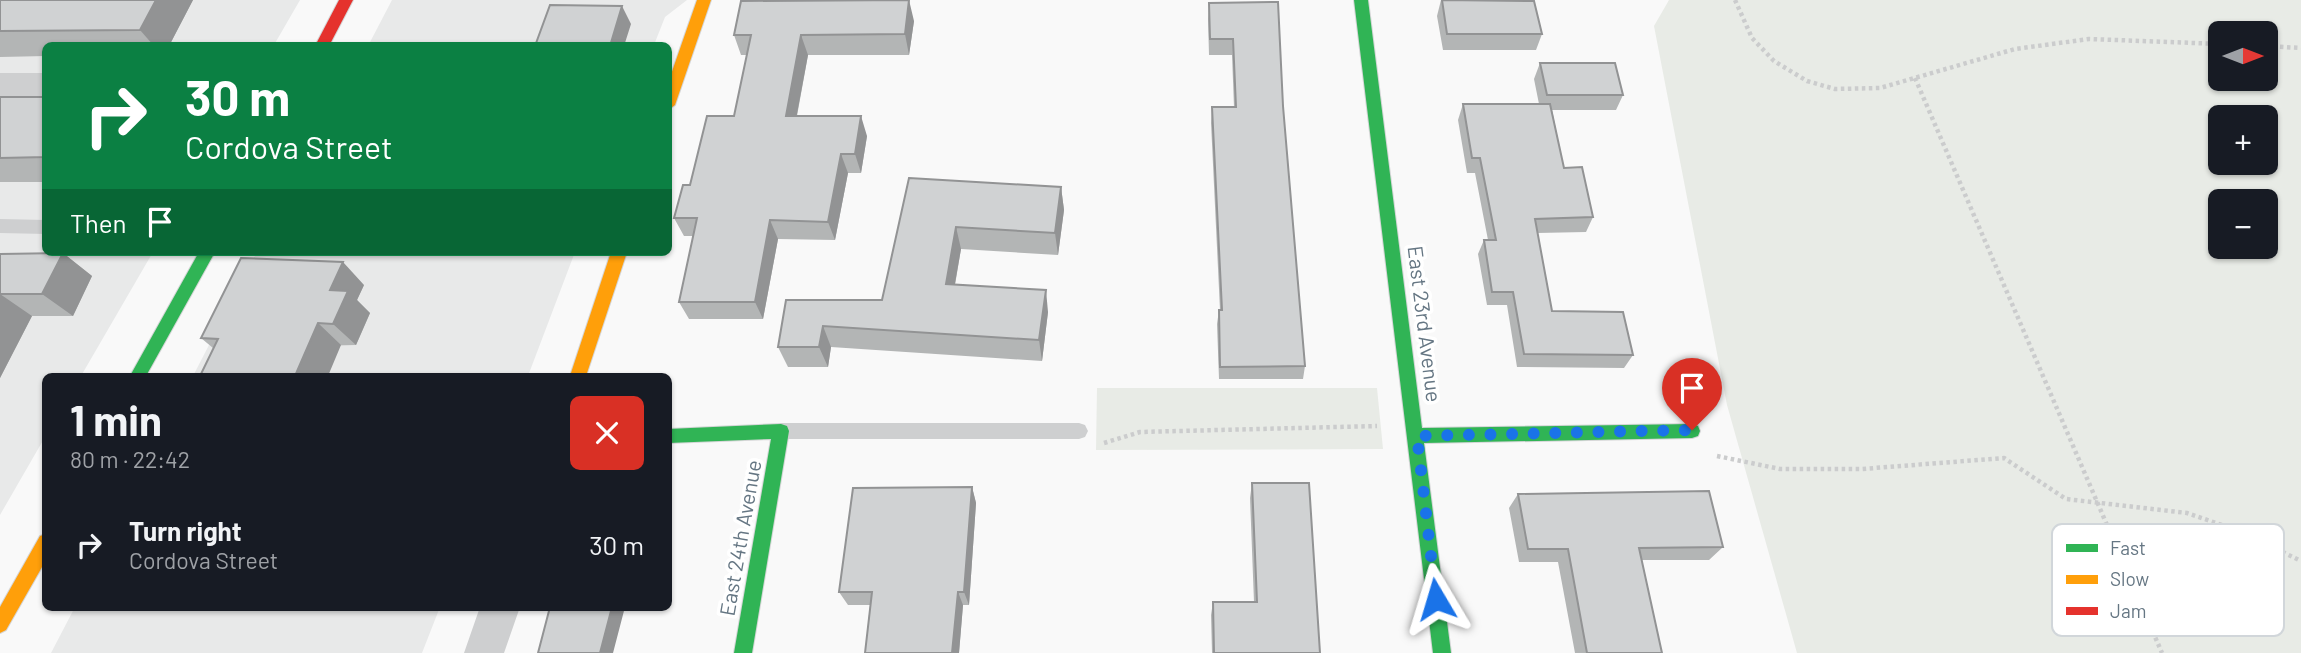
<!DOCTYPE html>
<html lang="en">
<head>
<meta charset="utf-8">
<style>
	body { margin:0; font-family:Barlow,sans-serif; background:#20242c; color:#f1f3f6; height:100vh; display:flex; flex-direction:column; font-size:26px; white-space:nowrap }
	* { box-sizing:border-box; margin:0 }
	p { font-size:23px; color:#9ea1a6 }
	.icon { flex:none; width:38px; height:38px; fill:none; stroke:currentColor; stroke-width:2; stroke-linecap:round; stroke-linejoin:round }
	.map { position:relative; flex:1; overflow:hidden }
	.drawer { position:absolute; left:42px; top:373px; width:630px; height:238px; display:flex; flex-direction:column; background:#171b24; border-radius:10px; box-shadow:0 2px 5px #0004 }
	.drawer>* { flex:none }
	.top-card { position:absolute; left:42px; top:42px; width:630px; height:214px; border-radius:10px; box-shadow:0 2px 5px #0004; background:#0b8043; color:#fff; overflow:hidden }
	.needle { width:46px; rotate:90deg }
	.fabs { position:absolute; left:2208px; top:21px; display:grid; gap:14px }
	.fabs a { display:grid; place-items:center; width:70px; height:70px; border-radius:10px; background:#171b24; box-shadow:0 2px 5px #0004; font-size:35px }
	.pin { position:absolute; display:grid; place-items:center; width:60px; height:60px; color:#fff; margin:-72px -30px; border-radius:50% 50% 50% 0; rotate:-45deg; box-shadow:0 0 7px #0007 }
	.pin .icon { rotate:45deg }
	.me { position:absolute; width:77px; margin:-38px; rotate:353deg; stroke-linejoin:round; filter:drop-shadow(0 0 5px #0008) }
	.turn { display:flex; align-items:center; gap:24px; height:147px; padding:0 28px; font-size:32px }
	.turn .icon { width:91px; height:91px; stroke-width:2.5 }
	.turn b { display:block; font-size:49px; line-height:60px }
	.then { display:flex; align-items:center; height:66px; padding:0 28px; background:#0003; gap:14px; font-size:26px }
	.round { display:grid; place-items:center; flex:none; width:74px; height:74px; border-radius:10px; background:#20242c }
	.headline { display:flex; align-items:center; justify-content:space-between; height:119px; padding:0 28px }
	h1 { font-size:42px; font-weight:700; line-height:52px }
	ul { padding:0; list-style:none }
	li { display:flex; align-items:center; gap:21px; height:105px; padding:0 28px }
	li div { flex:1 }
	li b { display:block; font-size:26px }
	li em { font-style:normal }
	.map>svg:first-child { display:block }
	.built { fill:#e8e9e9 }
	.green { fill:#e8ebe6; fill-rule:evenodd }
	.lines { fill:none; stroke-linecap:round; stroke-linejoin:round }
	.fast-casing { stroke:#d5d6d7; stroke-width:2 }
	.slow-casing { stroke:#d5d6d7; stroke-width:2 }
	.jam-casing { stroke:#d5d6d7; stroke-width:2 }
	.path { stroke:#cbcccd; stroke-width:4.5; stroke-dasharray:3.5 3.5; stroke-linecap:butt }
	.lane { fill:#cecfd0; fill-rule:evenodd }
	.street { fill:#cecfd0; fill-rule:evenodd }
	.fast { fill:#30b455; fill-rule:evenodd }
	.slow { fill:#ff9f0a; fill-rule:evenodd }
	.jam { fill:#e5322d; fill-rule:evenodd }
	.wall { fill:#b3b5b5 }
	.shaded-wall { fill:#929394 }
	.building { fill:#d0d2d3; stroke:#929394; stroke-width:2 }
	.route { stroke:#1a73e8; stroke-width:12; stroke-dasharray:0 21.6 }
	.labels { text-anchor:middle; stroke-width:7; stroke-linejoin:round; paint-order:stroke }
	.street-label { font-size:21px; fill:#657683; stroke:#fff }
	.key { fill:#fff; stroke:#d1d6da; stroke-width:2 }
	.key-label { font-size:19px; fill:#657683 }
</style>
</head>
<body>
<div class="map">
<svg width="2301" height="653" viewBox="0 0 2301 653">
	<rect width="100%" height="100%" fill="#f9f9f9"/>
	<path class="built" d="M 0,0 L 300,0 L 274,45 L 46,46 L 46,252 L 153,252 L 81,376 L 46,376 L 45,437 L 0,515 Z
		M 392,0 L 687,0 L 665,17 L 654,45 L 368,46 Z
		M 257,252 L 575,252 L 528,376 L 193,376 Z
		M 75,607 L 440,607 L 422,653 L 51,653 Z"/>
	<path class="green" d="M 1669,0 L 2301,0 L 2301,653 L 1797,653 L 1727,405 L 1654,26 ZM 2221,33 L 2266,33 L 2266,79 L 2221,79 ZM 2221,117 L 2266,117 L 2266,163 L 2221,163 ZM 2221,201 L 2266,201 L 2266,247 L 2221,247 Z
		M 1097,388 L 1377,388 L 1383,449 L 1096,450 Z"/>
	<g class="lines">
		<defs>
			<path id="fast" d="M 1354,0 L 1368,0 L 1422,428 L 1692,424 L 1698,426 L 1700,431 L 1698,436 L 1692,438 L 1424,443 L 1451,653 L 1433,653 Z
				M 199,252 L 215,252 L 146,376 L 130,376 Z
				M 781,424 L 787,426 L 789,431 L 752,653 L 734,653 L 771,439 L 668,443 L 668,429 Z"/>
			<path id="slow" d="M 697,0 L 711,0 L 675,105 L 668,110 L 668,83 Z
				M 611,252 L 627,252 L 586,376 L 570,376 Z
				M 46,534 L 46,560 L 6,630 L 0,633 L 0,607 L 40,536 Z"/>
			<path id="jam" d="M 339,0 L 353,0 L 329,46 L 315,46 Z"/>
		</defs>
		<use href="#fast" class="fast-casing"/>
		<use href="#slow" class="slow-casing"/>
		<use href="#jam" class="jam-casing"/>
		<path class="path" d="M 1735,0 L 1752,38 L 1774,61 L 1807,81 L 1835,89 L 1880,88 L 2015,49 L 2089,39 L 2221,44
			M 2266,46 L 2301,48
			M 1915,78 L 2162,653
			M 1104,443 L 1140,432 L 1377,426
			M 1717,456 L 1780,469 L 1862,469 L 2004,458 L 2066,499 L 2187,513 L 2242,532 L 2301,561"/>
		<path class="lane" d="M 0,219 L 46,220 L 46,234 L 0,233 Z
			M 781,423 L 1079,423 L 1085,425 L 1088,431 L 1085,437 L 1079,439 L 781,439 L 775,437 L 772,431 L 775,425 Z"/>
		<path class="street" d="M 0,73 L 46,73 L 46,97 L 0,97 Z
			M 480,607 L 520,607 L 504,653 L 464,653 Z"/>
		<use href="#fast" class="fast"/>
		<use href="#slow" class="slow"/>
		<use href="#jam" class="jam"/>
	</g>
	<path class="wall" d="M 0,0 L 193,0 L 169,46 L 46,46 L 46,56 L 0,57 Z
		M 1441,0 L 1542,34 L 1536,50 L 1443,50 L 1437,16 Z
		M 1209,3 L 1283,106 L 1305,366 L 1303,379 L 1219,379 L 1217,324 L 1219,310 L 1220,310 L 1211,123 L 1212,107 L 1234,107 L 1232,55 L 1209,55 L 1208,19 Z
		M 914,21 L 909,55 L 808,55 L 797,116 L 867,136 L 861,173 L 848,173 L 835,240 L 778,239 L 763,319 L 689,319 L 679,302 L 693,236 L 684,236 L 674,218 L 690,185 L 734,116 L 747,55 L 741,55 L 734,35 Z
		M 1540,63 L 1623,95 L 1616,110 L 1552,110 L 1564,168 L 1593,217 L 1586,232 L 1537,233 L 1552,311 L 1633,355 L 1624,368 L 1517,367 L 1507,305 L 1487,305 L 1478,254 L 1484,240 L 1488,240 L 1475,173 L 1467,173 L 1458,120 L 1463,104 L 1539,104 L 1534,79 Z
		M 0,97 L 46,97 L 46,182 L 0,182 Z
		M 909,178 L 1061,187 L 1064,210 L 1058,255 L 961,249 L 955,285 L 1048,312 L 1042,361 L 831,347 L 828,367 L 788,367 L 778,347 L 786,300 L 882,300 Z
		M 63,253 L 92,276 L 73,316 L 32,316 L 0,378 L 0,254 Z
		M 364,285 L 357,300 L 370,313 L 356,345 L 213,348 L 201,338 Z
		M 1252,483 L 1320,653 L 1212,653 L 1211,615 L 1213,602 L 1254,602 L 1250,498 Z
		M 972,487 L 976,503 L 969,605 L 963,605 L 959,653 L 865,653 L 870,605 L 848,605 L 839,592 Z
		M 1518,494 L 1723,547 L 1709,560 L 1642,560 L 1662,653 L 1575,653 L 1558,562 L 1519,562 L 1509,508 Z"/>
	<path class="shaded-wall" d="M 156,0 L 193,0 L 169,46 L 154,46 L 140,30 Z
		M 909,0 L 914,21 L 909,55 L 905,34 Z
		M 622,6 L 631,24 L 624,46 L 610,46 Z
		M 801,35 L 808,55 L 793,135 L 786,116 Z
		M 861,116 L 867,136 L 861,173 L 855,154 Z
		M 841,154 L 848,173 L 835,240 L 828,222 Z
		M 1061,187 L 1064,210 L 1058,255 L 1055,233 Z
		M 770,220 L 778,239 L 763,319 L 755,302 Z
		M 956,227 L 961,249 L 951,306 L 946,284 Z
		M 63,253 L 92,276 L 73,316 L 42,294 Z
		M 343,262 L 364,285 L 357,300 L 370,313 L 356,345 L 333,324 L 330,290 Z
		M 1046,290 L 1048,312 L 1042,361 L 1039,340 Z
		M 0,294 L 32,316 L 0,378 Z
		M 318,323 L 341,345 L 328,376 L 295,376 Z
		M 823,326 L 831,347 L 828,367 L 819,347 Z
		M 972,487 L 976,503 L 969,605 L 964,592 Z
		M 958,592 L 963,605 L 959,653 L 952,653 Z
		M 612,607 L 625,607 L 613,653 L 600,653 Z"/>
	<path class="building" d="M 0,0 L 156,0 L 140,30 L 0,31 Z
		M 909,0 L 905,34 L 801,35 L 786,116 L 861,116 L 855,154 L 841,154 L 828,222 L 770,220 L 755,302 L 679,302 L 697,218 L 674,218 L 683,185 L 690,185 L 707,116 L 734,116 L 751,35 L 734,35 L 741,1 Z
		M 1442,0 L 1534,1 L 1542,34 L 1447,34 Z
		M 1278,2 L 1283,106 L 1305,366 L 1220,367 L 1219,310 L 1222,310 L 1212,107 L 1236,107 L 1233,39 L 1210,39 L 1209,3 Z
		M 550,5 L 622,6 L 610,46 L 535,46 Z
		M 1540,63 L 1615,63 L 1623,95 L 1547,95 Z
		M 0,97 L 46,97 L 46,157 L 0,158 Z
		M 1463,104 L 1550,104 L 1564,168 L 1582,167 L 1593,217 L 1535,219 L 1552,311 L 1623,312 L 1633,355 L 1524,354 L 1513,292 L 1492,292 L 1484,240 L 1496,240 L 1480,158 L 1472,158 Z
		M 909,178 L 1061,187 L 1055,233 L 956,227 L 946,284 L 1046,290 L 1039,340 L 823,326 L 819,347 L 778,347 L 786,300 L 882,300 Z
		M 63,253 L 42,294 L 0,294 L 0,254 Z
		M 241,258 L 343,262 L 330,290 L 348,291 L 333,324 L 318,323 L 295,376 L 200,376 L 218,339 L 201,338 Z
		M 1252,483 L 1309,483 L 1320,653 L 1214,653 L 1213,602 L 1257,602 Z
		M 972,487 L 964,592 L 958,592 L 952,653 L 865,653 L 872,592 L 839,592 L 853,488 Z
		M 1709,491 L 1723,547 L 1639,548 L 1662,653 L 1587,653 L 1568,549 L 1528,549 L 1518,494 Z
		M 550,607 L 612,607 L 600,653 L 538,653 Z"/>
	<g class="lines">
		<path class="route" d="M 1436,599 L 1417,436 L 1692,430"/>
	</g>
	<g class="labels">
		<g class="street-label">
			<text transform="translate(1424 324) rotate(83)" y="7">East 23rd Avenue</text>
			<text transform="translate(741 538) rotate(-80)" y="7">East 24th Avenue</text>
		</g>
	</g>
	<rect x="2052" y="524" width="232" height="112" rx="10" class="key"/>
	<rect x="2066" y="544" width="32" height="8" fill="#30b455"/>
	<rect x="2066" y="575" width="32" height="9" fill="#ff9f0a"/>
	<rect x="2066" y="607" width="32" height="8" fill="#e5322d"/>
	<g class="key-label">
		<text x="2110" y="555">Fast</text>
		<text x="2110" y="586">Slow</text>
		<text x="2110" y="618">Jam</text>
	</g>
</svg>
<div class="fabs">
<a><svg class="needle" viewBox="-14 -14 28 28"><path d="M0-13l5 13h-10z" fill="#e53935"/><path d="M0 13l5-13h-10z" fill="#9ea1a6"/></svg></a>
<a>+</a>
<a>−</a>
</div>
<div class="pin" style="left:1692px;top:430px;background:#d93025"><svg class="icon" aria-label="arrive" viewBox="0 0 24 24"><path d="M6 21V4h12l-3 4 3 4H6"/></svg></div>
<svg class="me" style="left:1436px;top:599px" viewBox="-20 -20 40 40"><path d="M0-17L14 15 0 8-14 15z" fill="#1a73e8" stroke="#fff" stroke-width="4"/></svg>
<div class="top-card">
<div class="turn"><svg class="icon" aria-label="right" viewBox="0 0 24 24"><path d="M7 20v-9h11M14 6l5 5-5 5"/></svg><div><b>30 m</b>Cordova Street</div></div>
<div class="then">Then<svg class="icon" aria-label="arrive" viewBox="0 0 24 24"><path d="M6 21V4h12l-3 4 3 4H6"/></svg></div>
</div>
<section class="drawer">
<div class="headline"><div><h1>1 min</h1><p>80 m · 22:42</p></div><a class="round" style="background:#d93025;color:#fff"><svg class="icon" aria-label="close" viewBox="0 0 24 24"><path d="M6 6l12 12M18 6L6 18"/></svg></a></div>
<ul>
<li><svg class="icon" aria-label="right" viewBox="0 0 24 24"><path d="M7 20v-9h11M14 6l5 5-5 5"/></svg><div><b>Turn right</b><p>Cordova Street</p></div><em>30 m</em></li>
</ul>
</section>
</div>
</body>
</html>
